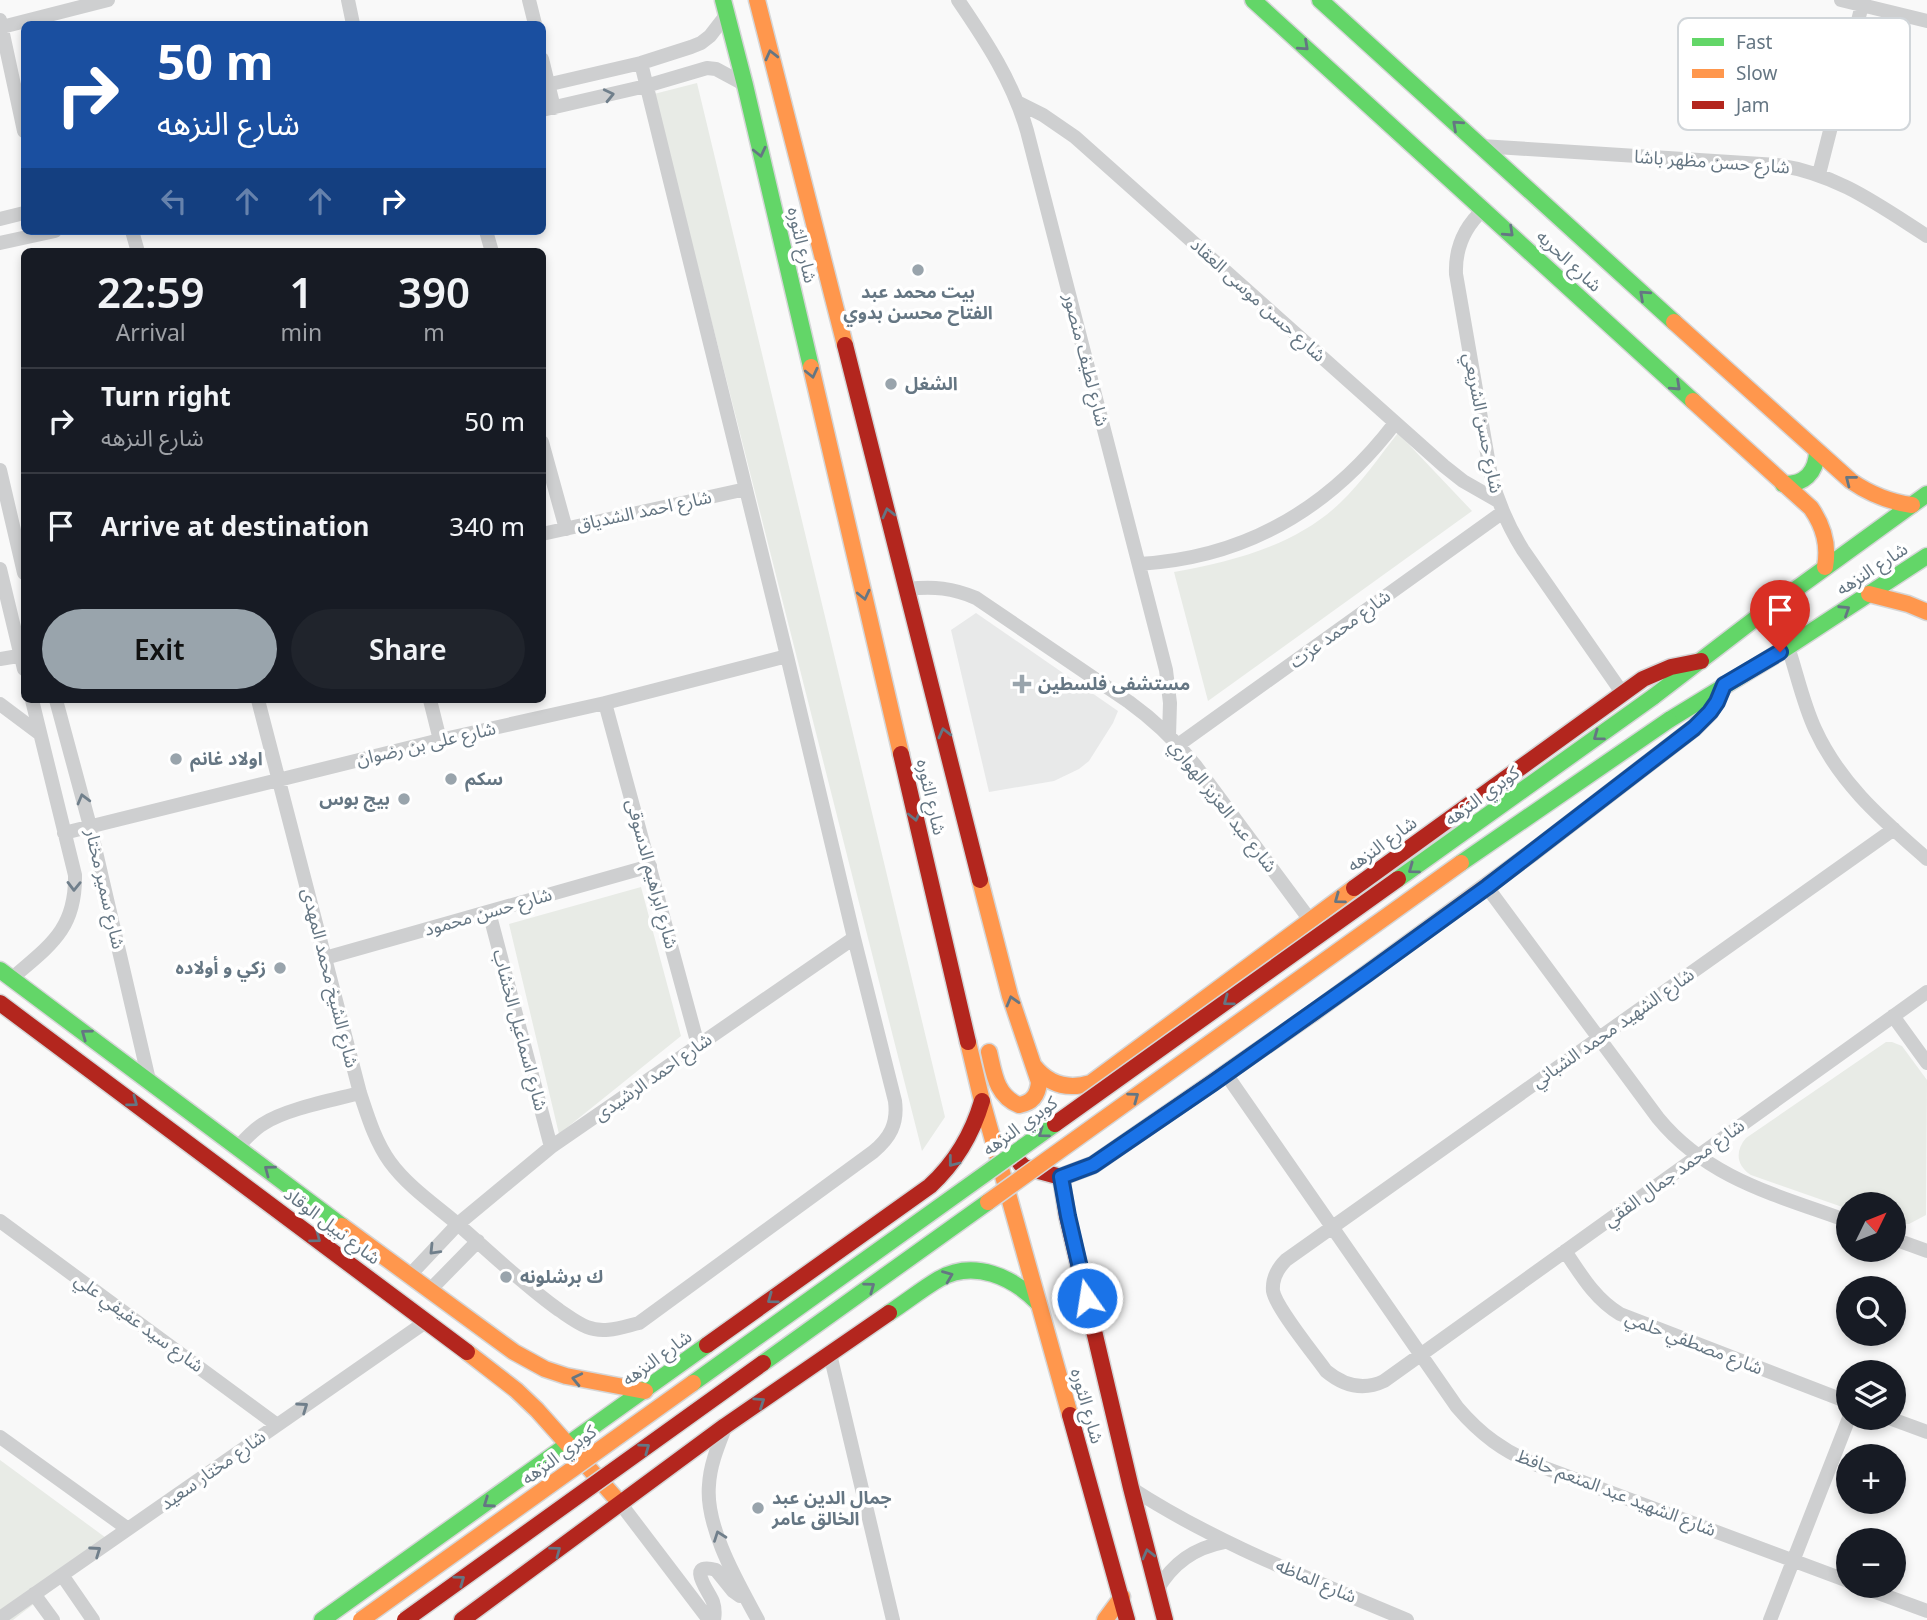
<!DOCTYPE html>
<html lang="en">
<head>
<meta charset="utf-8">
<style>
	body { margin:0; font-family:"Noto Sans","Noto Sans Arabic",sans-serif; background:#20242c; color:#f1f3f6; height:100vh; display:flex; flex-direction:column; font-size:26px; white-space:nowrap }
	* { box-sizing:border-box; margin:0 }
	p { font-size:23px; color:#9ea1a6 }
	.icon { flex:none; width:38px; height:38px; fill:none; stroke:currentColor; stroke-width:2; stroke-linecap:round; stroke-linejoin:round }
	.map { position:relative; flex:1; overflow:hidden }
	.drawer { position:absolute; left:21px; top:248px; width:525px; height:455px; display:flex; flex-direction:column; background:#171b24; border-radius:10px; box-shadow:0 4px 10px #0003 }
	.drawer>* { flex:none }
	.hud { position:absolute; left:21px; top:21px; width:525px; height:214px; border-radius:10px; box-shadow:0 4px 10px #0003; background:#1a4fa0; color:#fff; overflow:hidden }
	.needle { width:46px; rotate:47deg }
	.buttons { position:absolute; left:1836px; top:1192px; display:grid; gap:14px }
	.buttons a { display:grid; place-items:center; width:70px; height:70px; border-radius:50%; background:#171b24; box-shadow:0 4px 10px #0003; font-size:35px }
	.pin { position:absolute; display:grid; place-items:center; width:60px; height:60px; color:#fff; margin:-72px -30px; border-radius:50% 50% 50% 0; rotate:-45deg; box-shadow:0 0 7px #0007 }
	.pin .icon { rotate:45deg }
	.me { position:absolute; width:77px; margin:-38px; rotate:347deg; stroke-linejoin:round; filter:drop-shadow(0 0 5px #0008) }
	.turn { display:flex; align-items:center; gap:24px; height:147px; padding:0 21px; font-size:32px }
	.turn .icon { width:91px; height:91px; stroke-width:2.5 }
	.turn b { display:block; font-size:49px; line-height:60px }
	.lanes { display:flex; align-items:center; height:66px; padding:0 21px; background:#0003; justify-content:center; gap:35px; direction:ltr }
	.lanes .off { opacity:.35 }
	.eta { display:flex; justify-content:space-evenly; align-items:center; height:119px; text-align:center }
	.eta b { font-size:42px; font-weight:600; line-height:49px }
	.cta { display:flex; gap:14px; margin-top:auto; padding:14px 21px }
	.cta a { flex:1; height:80px; border-radius:42px; background:#99a4ac; color:#111; font-size:28px; font-weight:600; line-height:80px; text-align:center }
	.cta a+a { background:#20242c; color:#f1f3f6 }
	ul { padding:0; list-style:none }
	li { display:flex; align-items:center; gap:21px; height:105px; padding:0 21px; border-top:2px solid #363941 }
	li div { flex:1 }
	li b { display:block; font-size:26px }
	li em { font-style:normal }
	.map>svg:first-child { display:block }
	.built { fill:#e8e9e9 }
	.green { fill:#e8ebe6 }
	.lines { fill:none; stroke-linecap:round; stroke-linejoin:round }
	.fast-casing { stroke:#d5d6d7; stroke-width:19 }
	.slow-casing { stroke:#d5d6d7; stroke-width:19 }
	.jam-casing { stroke:#d5d6d7; stroke-width:19 }
	.street { stroke:#cecfd0; stroke-width:14 }
	.fast { stroke:#63d668; stroke-width:16 }
	.slow { stroke:#ff974d; stroke-width:16 }
	.jam { stroke:#b3261e; stroke-width:16 }
	.fast-bridge-casing { stroke:#d5d6d7; stroke-width:19; stroke-linecap:butt }
	.slow-bridge-casing { stroke:#d5d6d7; stroke-width:19; stroke-linecap:butt }
	.jam-bridge-casing { stroke:#d5d6d7; stroke-width:19; stroke-linecap:butt }
	.fast-bridge { stroke:#63d668; stroke-width:16 }
	.slow-bridge { stroke:#ff974d; stroke-width:16 }
	.jam-bridge { stroke:#b3261e; stroke-width:16 }
	.oneway { stroke:#657683 }
	.oneway2 { stroke:#707f8b }
	.route-casing { stroke:#114b97; stroke-width:18 }
	.route { stroke:#1a73e8; stroke-width:12 }
	.poi-dot { fill:#99a4ac; stroke:#fff; stroke-width:2.5 }
	.labels { text-anchor:middle; stroke-width:7; stroke-linejoin:round; paint-order:stroke }
	.street-label { font-size:18px; fill:#657683; stroke:#fff }
	.poi-label { font-size:18px; font-weight:bold; fill:#657683; stroke:#fff; text-anchor:start }
	.key { fill:#fff; stroke:#d1d6da; stroke-width:2 }
	.key-label { font-size:19px; fill:#657683 }
</style>
</head>
<body>
<div class="map">
<svg width="1927" height="1620" viewBox="0 0 1927 1620">
	<rect width="100%" height="100%" fill="#f9f9f9"/>
	<path class="built" d="M 976,613 L 1118,711 L 1113,723 L 1089,761 L 1079,769 L 1054,781 L 989,792 L 951,630 Z"/>
	<path class="green" d="M 697,83 L 945,1117 L 922,1151 L 654,94 Z
		M 1398,433 L 1472,511 L 1208,701 L 1174,572 C 1233,561 1295,546 1340,503 C 1362,482 1379,457 1398,433 Z
		M 641,887 L 681,1036 L 559,1134 L 509,924 Z
		M 1886,1042 L 1892,1042 L 1902,1046 L 1927,1080 L 1926,1215 L 1909,1224 L 1894,1224 L 1894,1204 L 1848,1204 L 1848,1209 L 1751,1175 C 1736,1165 1735,1151 1746,1138 Z
		M 0,1460 L 113,1543 L 13,1620 L 0,1620 Z"/>
	<g class="lines">
		<defs>
			<path id="fast" d="M 723,0 L 745,85 L 811,367
				M 1253,0 L 1693,401
				M 1320,0 L 1674,322
				M 1783,484 C 1804,485 1816,473 1817,452
				M 1653,697 L 1756,618 L 1927,494
				M 1669,720 L 1780,652 L 1927,556
				M 1533,852 L 1694,728 L 1710,712 L 1724,685
				M 0,970 L 342,1226
				M 889,1313 C 906,1302 922,1289 939,1279 C 974,1259 1013,1277 1038,1303
				M 322,1620 L 707,1345"/>
			<path id="slow" d="M 757,0 L 845,345
				M 1674,322 L 1851,481 C 1870,494 1889,502 1912,505
				M 811,367 L 901,754
				M 1693,401 L 1811,508 C 1824,527 1829,545 1825,567
				M 1869,594 L 1908,604 L 1927,612
				M 980,880 L 1010,996 L 1039,1082 C 1038,1095 1032,1103 1019,1105 C 996,1096 994,1073 989,1052
				M 1313,1013 L 1533,852
				M 968,1042 L 982,1101 L 1070,1415
				M 1034,1066 C 1049,1085 1068,1090 1091,1083 L 1354,888
				M 342,1226 L 514,1352 L 545,1369 L 566,1376 L 645,1391
				M 467,1352 L 516,1390 L 537,1410 L 620,1503
				M 1105,1620 L 1122,1597"/>
			<path id="jam" d="M 845,345 L 980,880
				M 901,754 L 968,1042
				M 1354,888 L 1643,679 L 1671,667 L 1701,661
				M 0,1003 L 467,1352
				M 1020,1163 L 1024,1167 L 1061,1177 L 1093,1165 L 1313,1013
				M 1061,1177 L 1067,1216 L 1131,1488 L 1165,1620
				M 707,1345 L 930,1186 C 956,1162 972,1135 982,1101
				M 1070,1415 L 1127,1620
				M 462,1620 L 725,1426 L 889,1313"/>
		</defs>
		<use href="#fast" class="fast-casing"/>
		<use href="#slow" class="slow-casing"/>
		<use href="#jam" class="jam-casing"/>
		<path class="street" d="M 348,0 L 353,24
			M 529,0 L 535,24
			M 958,0 C 986,41 1013,82 1027,131 L 1166,670 L 1170,703 L 1169,736
			M 1841,0 L 1927,21
			M 0,20 L 24,131
			M 2,27 L 108,0
			M 542,59 L 554,108
			M 542,86 L 641,63 L 691,47 L 701,43 L 710,36 L 727,14
			M 1017,102 L 1043,115 L 1075,137 L 1444,466 L 1463,481 L 1498,501
			M 542,110 L 646,86 L 707,68 L 716,69 L 742,83
			M 1481,146 L 1777,165 C 1837,174 1877,204 1927,236
			M 1819,174 L 1862,5
			M 1484,209 C 1464,227 1455,248 1456,274 L 1491,476 C 1498,503 1508,526 1523,550 L 1623,694
			M 0,219 L 24,213
			M 132,231 L 138,252
			M 486,231 L 492,252
			M 0,243 L 55,231
			M 542,442 L 566,529
			M 0,470 L 24,573
			M 542,534 L 746,489
			M 1139,564 C 1246,558 1331,507 1395,423
			M 0,569 L 24,669
			M 908,589 C 933,586 953,588 976,598 L 1129,702 C 1154,720 1176,741 1195,765 L 1310,920
			M 1788,647 C 1797,674 1803,703 1815,729 C 1840,784 1883,820 1927,859
			M 0,659 L 24,655
			M 56,700 L 90,826 L 149,1080
			M 258,700 L 360,1093 C 368,1117 375,1141 390,1162 C 409,1188 437,1206 461,1227 C 493,1255 524,1285 559,1310 C 568,1316 577,1323 587,1327 C 604,1334 622,1327 639,1323 L 873,1152 C 890,1138 898,1124 895,1101 L 854,938 L 787,656 L 641,63
			M 430,700 L 440,740
			M 605,703 L 698,1045
			M 0,704 L 40,734
			M 1178,745 L 1503,512
			M 1894,829 L 1286,1260 C 1277,1269 1272,1279 1273,1291 C 1276,1308 1314,1354 1326,1371 C 1344,1386 1363,1391 1384,1381 L 1927,992
			M 64,833 L 440,740 L 605,703 L 787,656
			M 1487,887 L 1658,1118 C 1708,1179 1777,1195 1848,1221
			M 489,912 L 551,1147
			M 325,958 L 650,866
			M 11,979 C 49,946 76,930 75,875 L 32,700
			M 1893,1016 L 1927,1063
			M 1226,1074 L 1457,1407 C 1480,1434 1504,1452 1537,1465 L 1848,1581
			M 238,1147 C 246,1138 253,1130 263,1124 C 285,1109 333,1100 360,1093
			M 0,1221 L 277,1425
			M 1894,1239 L 1927,1251
			M 1565,1251 C 1581,1275 1595,1299 1620,1314 L 1848,1402
			M 409,1276 L 458,1224 L 551,1147 L 854,938
			M 429,1291 L 478,1241
			M 830,1354 L 893,1620
			M 1889,1418 L 1927,1432
			M 725,1428 C 718,1446 710,1465 709,1485 C 705,1527 738,1583 758,1620
			M 0,1437 L 128,1529
			M 1131,1488 C 1217,1544 1313,1580 1407,1620
			M 620,1503 L 709,1620
			M 62,1575 L 93,1620
			M 1859,1586 L 1927,1611
			M 1157,1590 C 1173,1563 1194,1548 1225,1542
			M 34,1594 L 53,1620
			M 0,1618 L 427,1321
			M 714,1620 C 715,1614 715,1608 713,1602 C 710,1593 684,1561 716,1570 L 733,1591 L 740,1596
			M 1770,1620 L 1849,1418"/>
		<use href="#fast" class="fast"/>
		<use href="#slow" class="slow"/>
		<use href="#jam" class="jam"/>
		<defs>
			<path id="fast-bridge" d="M 1461,863 L 1669,720
				M 1398,879 L 1653,697
				M 763,1363 L 988,1202
				M 693,1383 L 1055,1124"/>
			<path id="slow-bridge" d="M 988,1202 L 1461,863
				M 361,1620 L 693,1383"/>
			<path id="jam-bridge" d="M 1055,1124 L 1398,879
				M 405,1620 L 763,1363"/>
		</defs>
		<use href="#fast-bridge" class="fast-bridge-casing"/>
		<use href="#slow-bridge" class="slow-bridge-casing"/>
		<use href="#jam-bridge" class="jam-bridge-casing"/>
		<use href="#fast-bridge" class="fast-bridge"/>
		<use href="#slow-bridge" class="slow-bridge"/>
		<use href="#jam-bridge" class="jam-bridge"/>
	</g>
	<defs><path id="oneway-chevron" d="M-2-3.5L2.5 0L-2 3.5" fill="none" stroke-width="1.6" stroke-linecap="round" stroke-linejoin="round" transform="scale(1.75)"/></defs>
	<g class="oneway">
		<use href="#oneway-chevron" transform="translate(1304 46) rotate(42)"/>
		<use href="#oneway-chevron" transform="translate(771 55) rotate(-104)"/>
		<use href="#oneway-chevron" transform="translate(1457 125) rotate(-138)"/>
		<use href="#oneway-chevron" transform="translate(760 152) rotate(77)"/>
		<use href="#oneway-chevron" transform="translate(1509 232) rotate(43)"/>
		<use href="#oneway-chevron" transform="translate(1644 295) rotate(-138)"/>
		<use href="#oneway-chevron" transform="translate(812 373) rotate(77)"/>
		<use href="#oneway-chevron" transform="translate(1676 386) rotate(43)"/>
		<use href="#oneway-chevron" transform="translate(1850 480) rotate(-142)"/>
		<use href="#oneway-chevron" transform="translate(888 513) rotate(-104)"/>
		<use href="#oneway-chevron" transform="translate(864 595) rotate(77)"/>
		<use href="#oneway-chevron" transform="translate(1845 610) rotate(-33)"/>
		<use href="#oneway-chevron" transform="translate(944 733) rotate(-104)"/>
		<use href="#oneway-chevron" transform="translate(1598 736) rotate(144)"/>
		<use href="#oneway-chevron" transform="translate(915 816) rotate(77)"/>
		<use href="#oneway-chevron" transform="translate(1413 869) rotate(144)"/>
		<use href="#oneway-chevron" transform="translate(1339 899) rotate(144)"/>
		<use href="#oneway-chevron" transform="translate(1012 1001) rotate(-106)"/>
		<use href="#oneway-chevron" transform="translate(1228 1001) rotate(144)"/>
		<use href="#oneway-chevron" transform="translate(86 1034) rotate(-144)"/>
		<use href="#oneway-chevron" transform="translate(1134 1097) rotate(-36)"/>
		<use href="#oneway-chevron" transform="translate(133 1102) rotate(37)"/>
		<use href="#oneway-chevron" transform="translate(1043 1133) rotate(144)"/>
		<use href="#oneway-chevron" transform="translate(953 1162) rotate(128)"/>
		<use href="#oneway-chevron" transform="translate(269 1170) rotate(-143)"/>
		<use href="#oneway-chevron" transform="translate(316 1238) rotate(37)"/>
		<use href="#oneway-chevron" transform="translate(948 1276) rotate(-22)"/>
		<use href="#oneway-chevron" transform="translate(870 1287) rotate(-36)"/>
		<use href="#oneway-chevron" transform="translate(772 1299) rotate(144)"/>
		<use href="#oneway-chevron" transform="translate(577 1379) rotate(-167)"/>
		<use href="#oneway-chevron" transform="translate(760 1402) rotate(-34)"/>
		<use href="#oneway-chevron" transform="translate(645 1448) rotate(-36)"/>
		<use href="#oneway-chevron" transform="translate(488 1503) rotate(145)"/>
		<use href="#oneway-chevron" transform="translate(556 1551) rotate(-37)"/>
		<use href="#oneway-chevron" transform="translate(1148 1554) rotate(-104)"/>
		<use href="#oneway-chevron" transform="translate(460 1580) rotate(-36)"/>
	</g>
	<g class="oneway2">
		<use href="#oneway-chevron" transform="translate(609 95) rotate(-13)"/>
		<use href="#oneway-chevron" transform="translate(83 799) rotate(-105)"/>
		<use href="#oneway-chevron" transform="translate(74 886) rotate(91)"/>
		<use href="#oneway-chevron" transform="translate(434 1250) rotate(134)"/>
		<use href="#oneway-chevron" transform="translate(303 1407) rotate(-35)"/>
		<use href="#oneway-chevron" transform="translate(719 1536) rotate(-110)"/>
		<use href="#oneway-chevron" transform="translate(96 1551) rotate(-35)"/>
	</g>
	<g class="lines">
		<defs>
			<path id="route" d="M 1087,1298 L 1068,1216 L 1061,1177 L 1093,1165 L 1213,1083 L 1367,974 L 1487,887 L 1694,728 L 1710,712 L 1717,702 L 1724,685 L 1780,652"/>
		</defs>
		<use href="#route" class="route-casing"/>
		<use href="#route" class="route"/>
	</g>
	<g class="poi-dot">
		<circle cx="918" cy="270" r="7"/>
		<circle cx="891" cy="384" r="7"/>
		<path d="M1018.5 673.5h7v7h7v7h-7v7h-7v-7h-7v-7h7z"/>
		<circle cx="176" cy="759" r="7"/>
		<circle cx="451" cy="779" r="7"/>
		<circle cx="404" cy="799" r="7"/>
		<circle cx="280" cy="968" r="7"/>
		<circle cx="506" cy="1277" r="7"/>
		<circle cx="758" cy="1508" r="7"/>
	</g>
	<g class="labels">
		<g class="street-label">
			<text transform="translate(1712 162) rotate(4)" y="6">شارع حسن مظهر باشا</text>
			<text transform="translate(802 245) rotate(77)" y="6">شارع الثوره</text>
			<text transform="translate(1569 261) rotate(43)" y="6">شارع الحريه</text>
			<text transform="translate(1258 300) rotate(42)" y="6">شارع حسن موسى العقاد</text>
			<text transform="translate(1086 360) rotate(76)" y="6">شارع لطيف منصور</text>
			<text transform="translate(1483 423) rotate(79)" y="6">شارع حسن الشريعي</text>
			<text transform="translate(644 511) rotate(-12)" y="6">شارع احمد الشدياق</text>
			<text transform="translate(1872 569) rotate(-33)" y="6">شارع النزهه</text>
			<text transform="translate(1340 629) rotate(-36)" y="6">شارع محمد عزت</text>
			<text transform="translate(426 744) rotate(-13)" y="6">شارع على بن رضوان</text>
			<text transform="translate(1482 796) rotate(-36)" y="6">كوبري النزهه</text>
			<text transform="translate(931 797) rotate(77)" y="6">شارع الثوره</text>
			<text transform="translate(1223 806) rotate(52)" y="6">شارع عبد العزيز الهواري</text>
			<text transform="translate(1382 844) rotate(-36)" y="6">شارع النزهه</text>
			<text transform="translate(652 874) rotate(75)" y="6">شارع ابراهيم الدسوقى</text>
			<text transform="translate(105 889) rotate(77)" y="6">شارع سمير مختار</text>
			<text transform="translate(488 912) rotate(-16)" y="6">شارع حسن محمود</text>
			<text transform="translate(330 978) rotate(76)" y="6">شارع الشيخ محمد المهدى</text>
			<text transform="translate(1613 1028) rotate(-35)" y="6">شارع الشهيد محمد الشباني</text>
			<text transform="translate(520 1030) rotate(75)" y="6">شارع اسماعيل الخشاب</text>
			<text transform="translate(653 1077) rotate(-35)" y="6">شارع احمد الرشيدى</text>
			<text transform="translate(1020 1126) rotate(-36)" y="6">كوبري النزهه</text>
			<text transform="translate(1674 1173) rotate(-36)" y="6">شارع محمد جمال الفقي</text>
			<text transform="translate(332 1226) rotate(37)" y="6">شارع نبيل الوقاد</text>
			<text transform="translate(139 1323) rotate(36)" y="6">شارع سيد عفيفي علي</text>
			<text transform="translate(1694 1343) rotate(21)" y="6">شارع مصطفي حلمي</text>
			<text transform="translate(657 1358) rotate(-36)" y="6">شارع النزهه</text>
			<text transform="translate(1087 1406) rotate(74)" y="6">شارع الثوره</text>
			<text transform="translate(559 1455) rotate(-36)" y="6">كوبري النزهه</text>
			<text transform="translate(213 1470) rotate(-35)" y="6">شارع مختار سعيد</text>
			<text transform="translate(1616 1493) rotate(21)" y="6">شارع الشهيد عبد المنعم حافظ</text>
			<text transform="translate(1316 1581) rotate(23)" y="6">شارع الماظه</text>
		</g>
		<g class="poi-label">
			<text x="918" y="298" text-anchor="middle">بيت محمد عبد<tspan x="918" dy="21">الفتاح محسن بدوي</tspan></text>
			<text x="905" y="390">الشغل</text>
			<text x="1038" y="690">مستشفى فلسطين</text>
			<text x="190" y="765">اولاد غانم</text>
			<text x="465" y="785">سكم</text>
			<text x="390" y="805" text-anchor="end">بيج بوس</text>
			<text x="266" y="974" text-anchor="end">زكي و أولاده</text>
			<text x="520" y="1283">ك برشلونه</text>
			<text x="772" y="1504">جمال الدين عبد<tspan x="772" dy="21">الخالق عامر</tspan></text>
		</g>
	</g>
	<rect x="1678" y="18" width="232" height="112" rx="10" class="key"/>
	<rect x="1692" y="38" width="32" height="8" fill="#63d668"/>
	<rect x="1692" y="69" width="32" height="9" fill="#ff974d"/>
	<rect x="1692" y="101" width="32" height="8" fill="#b3261e"/>
	<g class="key-label">
		<text x="1736" y="49">Fast</text>
		<text x="1736" y="80">Slow</text>
		<text x="1736" y="112">Jam</text>
	</g>
</svg>
<div class="buttons">
<a><svg class="needle" viewBox="-14 -14 28 28"><path d="M0-13l5 13h-10z" fill="#e53935"/><path d="M0 13l5-13h-10z" fill="#9ea1a6"/></svg></a>
<a><svg class="icon" aria-label="search" viewBox="0 0 24 24"><circle cx="10" cy="10" r="6"/><path d="M15 15l6 6"/></svg></a>
<a><svg class="icon" aria-label="layers" viewBox="0 0 24 24"><path d="M12 4l9 5-9 5-9-5zM3 14l9 5 9-5"/></svg></a>
<a>+</a>
<a>−</a>
</div>
<div class="pin" style="left:1780px;top:652px;background:#d93025"><svg class="icon" aria-label="arrive" viewBox="0 0 24 24"><path d="M6 21V4h12l-3 4 3 4H6"/></svg></div>
<svg class="me" style="left:1087px;top:1298px" viewBox="-20 -20 40 40"><circle r="17" fill="#1a73e8" stroke="#fff" stroke-width="3"/><path d="M0-11L8 9 0 5-8 9z" fill="#fff"/></svg>
<div class="hud">
<div class="turn"><svg class="icon" aria-label="right" viewBox="0 0 24 24"><path d="M7 20v-9h11M14 6l5 5-5 5"/></svg><div><b>50 m</b>شارع النزهه</div></div>
<div class="lanes"><svg class="icon off" aria-label="left" viewBox="0 0 24 24"><path d="M17 20v-9H6M10 6l-5 5 5 5"/></svg><svg class="icon off" aria-label="ahead" viewBox="0 0 24 24"><path d="M12 20V5M6 11l6-6 6 6"/></svg><svg class="icon off" aria-label="ahead" viewBox="0 0 24 24"><path d="M12 20V5M6 11l6-6 6 6"/></svg><svg class="icon" aria-label="right" viewBox="0 0 24 24"><path d="M7 20v-9h11M14 6l5 5-5 5"/></svg></div>
</div>
<section class="drawer">
<div class="eta">
<div><b>22:59</b><p>Arrival</p></div>
<div><b>1</b><p>min</p></div>
<div><b>390</b><p>m</p></div>
</div>
<ul>
<li><svg class="icon" aria-label="right" viewBox="0 0 24 24"><path d="M7 20v-9h11M14 6l5 5-5 5"/></svg><div><b>Turn right</b><p>شارع النزهه</p></div><em>50 m</em></li>
<li><svg class="icon" aria-label="arrive" viewBox="0 0 24 24"><path d="M6 21V4h12l-3 4 3 4H6"/></svg><div><b>Arrive at destination</b></div><em>340 m</em></li>
</ul>
<div class="cta"><a>Exit</a><a>Share</a></div>
</section>
</div>
</body>
</html>
